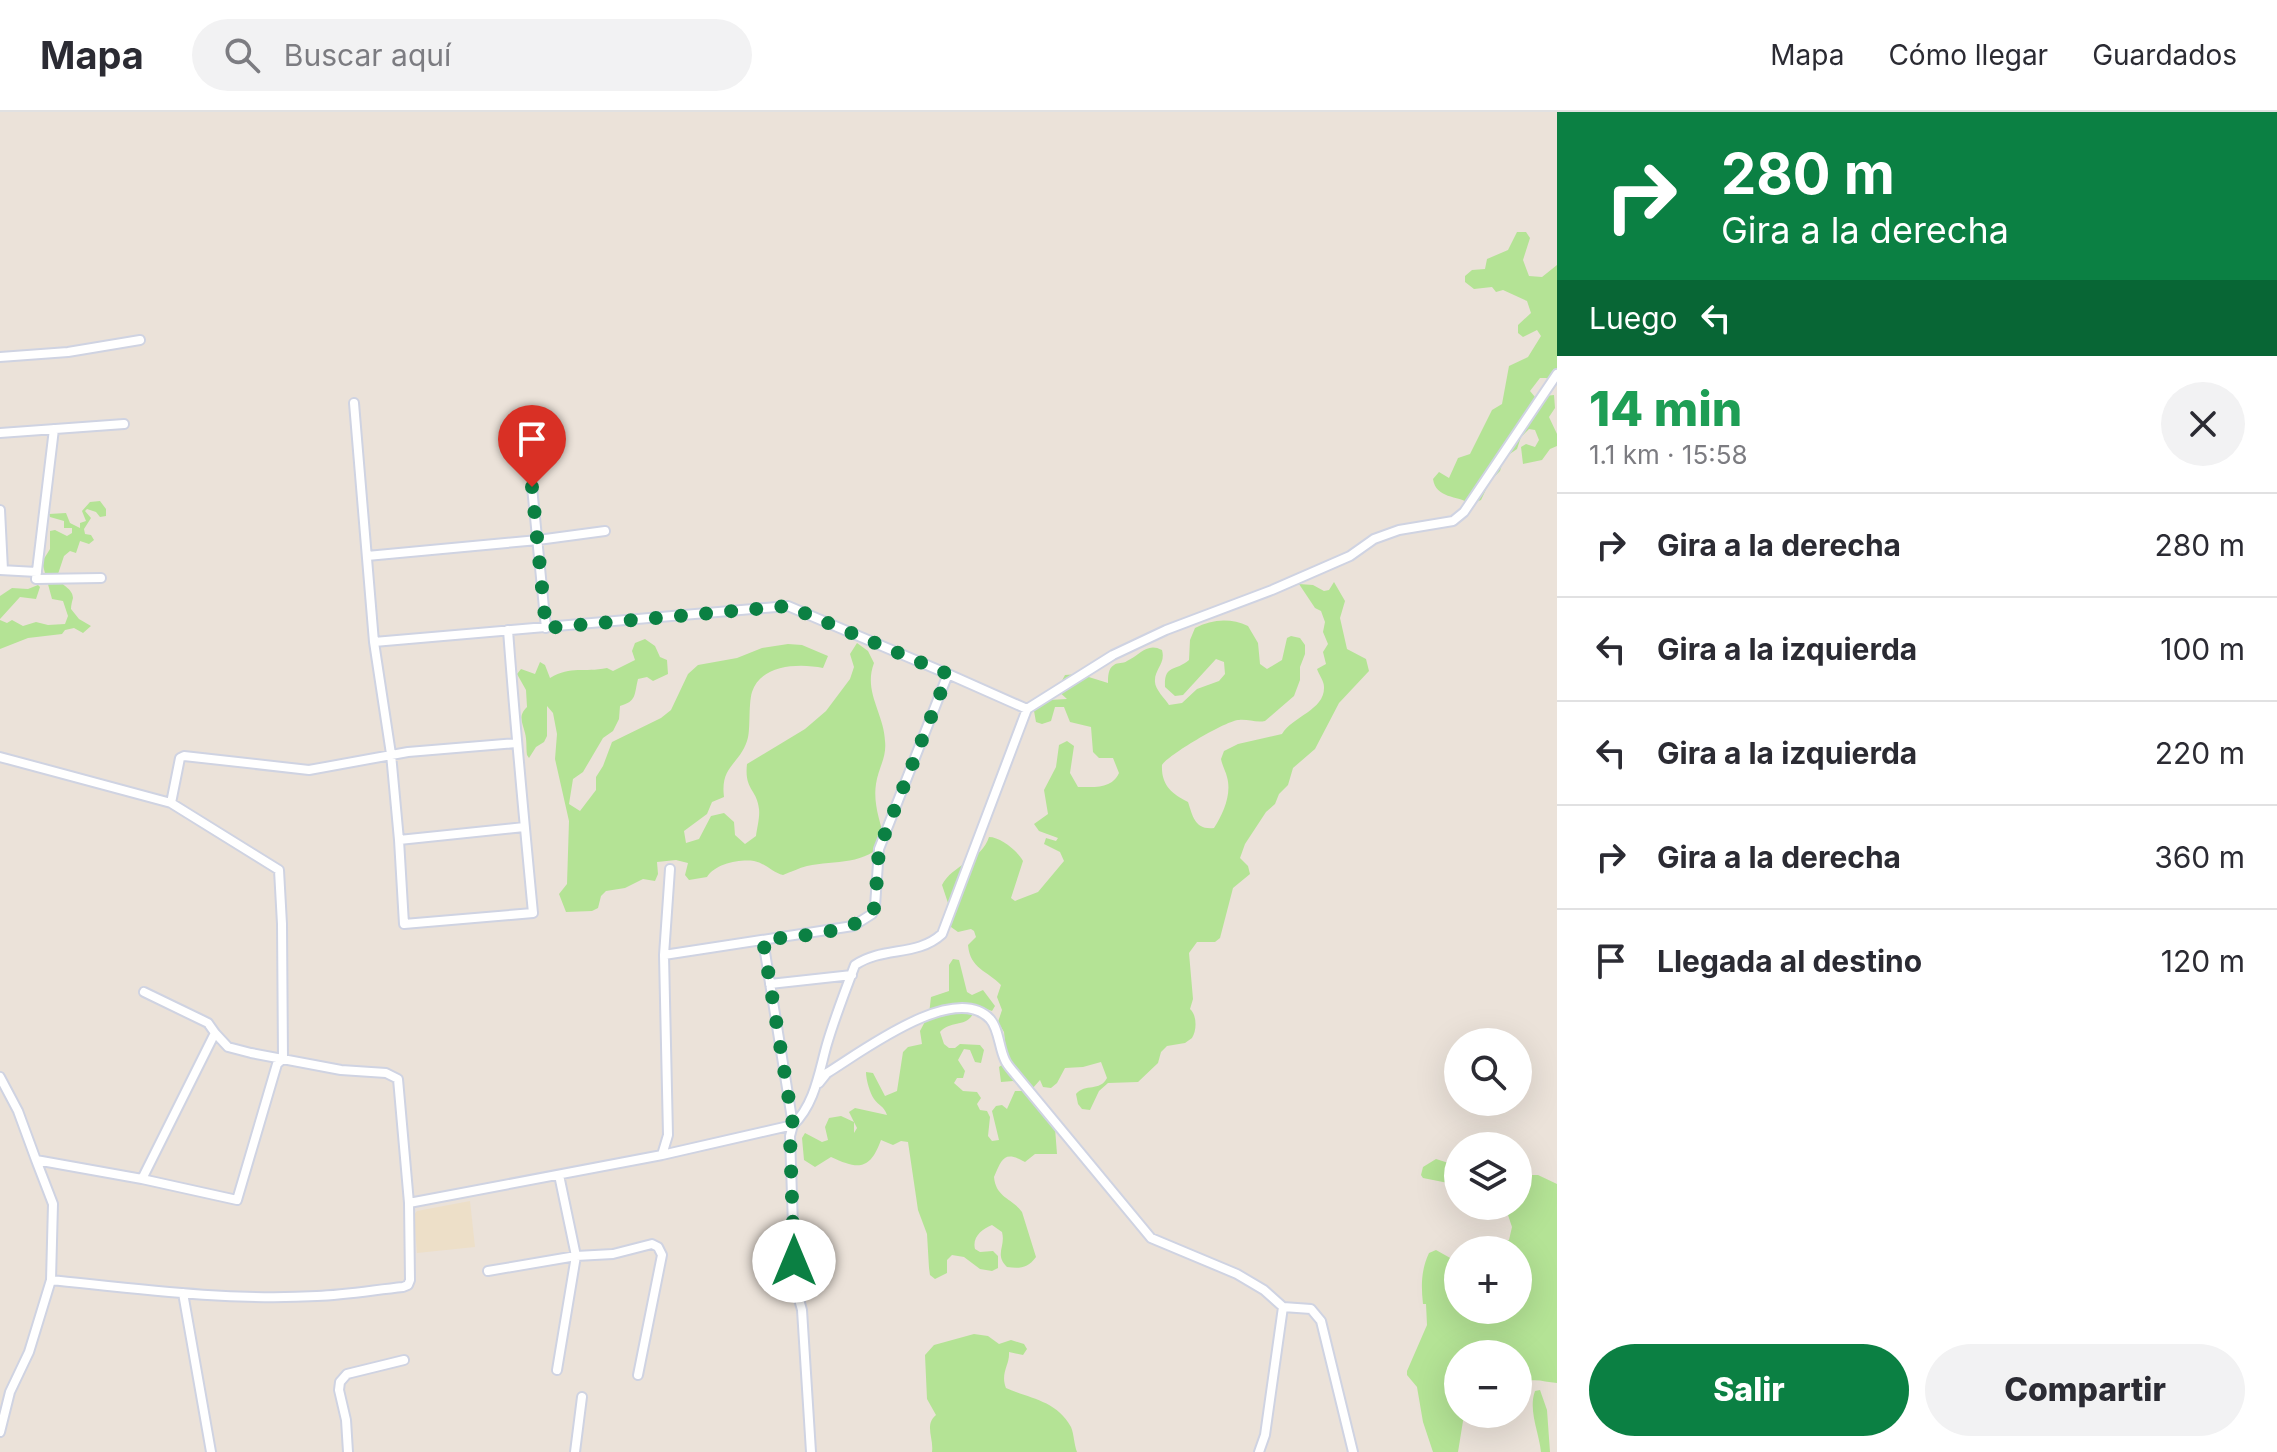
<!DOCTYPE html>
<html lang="es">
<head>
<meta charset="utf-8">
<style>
	body { margin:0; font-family:Inter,sans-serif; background:#f2f2f3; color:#2b2b33; height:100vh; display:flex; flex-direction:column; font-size:30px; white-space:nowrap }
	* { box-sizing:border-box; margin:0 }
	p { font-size:26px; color:#7c7c81 }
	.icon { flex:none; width:44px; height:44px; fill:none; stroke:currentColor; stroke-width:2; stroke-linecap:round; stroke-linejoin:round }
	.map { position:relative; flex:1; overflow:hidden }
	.side { display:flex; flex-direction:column; background:#fff; width:720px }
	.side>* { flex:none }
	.top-card { background:#0b8043; color:#fff; overflow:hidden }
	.controls { position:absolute; left:1444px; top:916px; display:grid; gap:16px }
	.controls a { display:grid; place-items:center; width:88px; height:88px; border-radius:50%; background:#fff; box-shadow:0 8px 32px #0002; font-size:40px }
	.pin { position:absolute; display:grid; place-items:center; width:68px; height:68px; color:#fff; margin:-82px -34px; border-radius:50% 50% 50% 0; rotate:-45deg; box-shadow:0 0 8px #0007 }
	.pin .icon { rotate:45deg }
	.me { position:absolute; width:88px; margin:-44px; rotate:0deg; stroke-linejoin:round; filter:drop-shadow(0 0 6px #0008) }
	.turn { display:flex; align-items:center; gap:28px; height:168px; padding:0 32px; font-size:36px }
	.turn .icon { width:104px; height:104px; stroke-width:2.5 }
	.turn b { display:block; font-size:56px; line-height:68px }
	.then { display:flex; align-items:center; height:76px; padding:0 32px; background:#0003; gap:16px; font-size:30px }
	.round { display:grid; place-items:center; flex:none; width:84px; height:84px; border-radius:42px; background:#f2f2f3 }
	.headline { display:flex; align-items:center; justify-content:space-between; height:136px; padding:0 32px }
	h1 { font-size:48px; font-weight:800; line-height:60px; color:#1e9e55 }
	.button { display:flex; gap:16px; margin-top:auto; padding:16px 32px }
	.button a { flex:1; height:92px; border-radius:48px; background:#0b8043; color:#fff; font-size:32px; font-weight:800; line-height:92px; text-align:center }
	.button a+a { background:#f2f2f3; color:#2b2b33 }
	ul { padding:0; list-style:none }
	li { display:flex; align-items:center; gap:24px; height:104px; padding:0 32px; border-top:2px solid #e1e1e2 }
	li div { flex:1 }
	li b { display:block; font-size:30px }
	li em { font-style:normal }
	header { display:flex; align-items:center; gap:48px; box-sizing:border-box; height:112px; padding:0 40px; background:#fff; border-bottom:2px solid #e1e1e2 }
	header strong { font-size:38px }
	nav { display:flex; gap:44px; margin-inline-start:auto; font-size:28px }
	.search { width:560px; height:72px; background:#f2f2f3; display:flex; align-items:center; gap:20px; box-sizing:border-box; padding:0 28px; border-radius:44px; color:#7c7c81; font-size:30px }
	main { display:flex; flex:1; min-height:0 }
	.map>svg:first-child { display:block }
	.education { fill:#eddfc8 }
	.green { fill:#b4e395 }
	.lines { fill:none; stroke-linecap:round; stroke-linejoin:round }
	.minor-casing { stroke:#cfd3e2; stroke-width:12 }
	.minor { stroke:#fff; stroke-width:8 }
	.route { stroke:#0b8043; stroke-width:14; stroke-dasharray:0 25.2 }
</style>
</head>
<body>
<header>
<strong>Mapa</strong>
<div class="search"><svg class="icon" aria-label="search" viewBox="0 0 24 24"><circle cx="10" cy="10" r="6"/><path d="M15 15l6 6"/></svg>Buscar aquí</div>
<nav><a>Mapa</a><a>Cómo llegar</a><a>Guardados</a></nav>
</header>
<main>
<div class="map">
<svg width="1557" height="1340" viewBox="0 0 1557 1340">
	<rect width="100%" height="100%" fill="#ebe2d9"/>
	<path class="education" d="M 470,1089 L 475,1135 L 417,1141 L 414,1103 L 417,1099 Z"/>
	<path class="green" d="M 1517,120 L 1526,120 L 1530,126 L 1523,148 L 1529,164 L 1542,165 L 1557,153 L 1557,270 L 1546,266 L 1540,266 L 1530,279 L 1535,285 L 1554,283 L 1555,296 L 1549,305 L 1557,322 L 1557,334 L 1550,337 L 1542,348 L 1523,352 L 1521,335 L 1526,332 L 1535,335 L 1539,328 L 1535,318 L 1529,317 L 1521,325 L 1517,337 L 1504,346 L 1500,359 L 1490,369 L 1481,388 L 1471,392 C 1457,383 1436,387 1433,367 L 1439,360 L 1449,366 L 1458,346 L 1470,342 L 1492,298 L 1502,292 L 1509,254 L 1528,245 L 1541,224 L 1537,218 L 1523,225 L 1518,221 L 1518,213 L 1531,201 L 1527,189 L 1503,178 L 1496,180 L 1492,175 L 1474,177 L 1465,170 L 1465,164 L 1472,158 L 1485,157 L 1487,147 L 1508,138 Z
		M 100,389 L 106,397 L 106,404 L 100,405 L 96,400 L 87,397 L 85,399 L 91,406 L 84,417 L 85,422 L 91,423 L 94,428 L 89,432 L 80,429 L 76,441 L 70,439 L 64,444 L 57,465 C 60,473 73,476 73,486 C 72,490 71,493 71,497 L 79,507 L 91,514 L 83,521 L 74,516 L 65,518 L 62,522 L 28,526 L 0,537 L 0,508 L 7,511 L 12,508 L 23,514 L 36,510 L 48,513 L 65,512 L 68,504 L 63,489 L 52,487 L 42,450 L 50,437 L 50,419 L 55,418 L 67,424 L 72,421 L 72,416 L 64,416 L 64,409 L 50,405 L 49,402 L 66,401 L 70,411 L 80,416 L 80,411 L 86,409 L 82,399 L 90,390 Z
		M 1334,470 L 1345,489 L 1340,506 L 1347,537 L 1366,547 L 1369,559 L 1339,591 L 1315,637 L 1293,656 L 1288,673 L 1279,682 L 1275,692 L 1266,700 L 1245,732 L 1240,746 L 1248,754 L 1250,762 L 1233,776 L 1220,826 L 1215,830 L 1197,830 L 1189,841 L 1193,887 L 1190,897 C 1197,903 1197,918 1192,926 L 1185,931 L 1167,934 L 1161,940 L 1158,951 L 1138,970 L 1108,971 L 1099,979 L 1090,998 L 1082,997 L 1078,992 L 1076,982 C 1085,971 1100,980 1107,966 L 1101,950 L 1083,955 L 1065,956 L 1057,971 L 1051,976 L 1043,975 L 1040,968 L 1032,977 L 1024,976 L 1013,969 L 1001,970 L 999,955 L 1007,949 L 1004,920 L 998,910 L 1002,898 L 997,885 L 1001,873 C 988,859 970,857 968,833 L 976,825 L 974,819 L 971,817 L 958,820 L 951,815 L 951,800 L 942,773 C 952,753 982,748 989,725 C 1000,725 1017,738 1023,749 L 1011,786 L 1015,789 L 1038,780 L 1064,749 L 1060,740 L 1044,732 L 1046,726 L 1056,729 L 1058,726 L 1039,719 L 1034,712 L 1048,702 L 1044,678 L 1056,655 L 1059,633 L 1067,629 L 1074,634 L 1070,661 L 1078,675 C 1094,675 1112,677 1119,661 L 1113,646 L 1099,646 L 1093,640 L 1091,615 L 1070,610 L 1064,595 L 1055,595 L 1051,609 L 1042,612 L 1036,610 L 1034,599 L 1049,588 L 1067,587 L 1057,578 L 1065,563 L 1079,562 L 1108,571 C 1108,565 1108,556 1114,553 C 1118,550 1123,552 1127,549 C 1140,543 1147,530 1162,538 C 1166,552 1154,557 1155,570 C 1155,577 1165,587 1169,593 L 1182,591 L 1197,577 L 1219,569 L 1225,562 L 1224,550 L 1216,547 L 1183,583 L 1175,584 L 1165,575 C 1164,552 1175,560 1189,548 L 1190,528 L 1195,516 C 1212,507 1231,506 1248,514 L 1258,531 L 1260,552 L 1267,557 L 1282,548 L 1287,526 L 1291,524 L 1300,526 L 1305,533 L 1305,542 L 1300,555 L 1300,568 L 1294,584 L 1265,609 C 1256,611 1248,607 1239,608 C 1227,608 1168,643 1162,653 C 1161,673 1172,682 1188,690 C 1193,705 1195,718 1214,716 C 1223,702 1232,682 1227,665 C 1226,660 1222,653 1221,647 L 1224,639 L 1238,632 L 1282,622 C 1293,604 1325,598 1324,575 C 1324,569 1319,563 1317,557 L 1326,552 L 1323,540 L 1328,532 L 1323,520 L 1325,510 L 1321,499 L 1315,496 L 1299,472 L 1313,473 L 1324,479 L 1329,478 Z
		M 38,473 L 40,475 L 36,487 L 20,485 L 0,507 L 0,484 L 12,476 L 28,477 Z
		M 645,527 L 655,534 L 660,545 L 667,548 L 668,562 L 653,569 L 647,565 L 638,567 C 634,583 637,589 620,594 L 619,607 L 613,619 L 603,626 L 583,660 L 573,667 L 569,692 L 580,699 L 596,678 L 596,665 L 603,654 L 612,630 L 661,606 L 671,598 L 688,562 L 698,553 L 737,546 L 762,536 L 788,532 L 802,533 L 828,544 L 823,556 C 800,551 761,552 752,580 C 748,593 751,620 747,629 C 739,653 720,654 724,685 L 712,690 L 707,702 L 684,719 L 686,731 L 699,727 L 711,704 L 724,701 L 734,710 L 735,723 L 745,732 L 756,724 C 757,716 760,705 759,697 C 757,677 744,678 747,652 L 805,617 L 826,599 L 850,567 L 854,555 L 850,542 L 857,531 L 868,539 L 874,551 C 863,580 884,601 885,629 C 887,645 878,657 876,672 C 873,691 880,710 885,728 C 867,754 835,748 807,754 C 799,756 791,760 783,763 C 773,761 765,751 754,749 C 739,747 715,752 707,765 L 689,768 L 685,763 L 688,751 L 676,748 L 657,750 L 658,762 L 655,769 L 643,767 L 625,776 L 606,779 L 601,784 L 598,796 L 592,799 L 566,800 L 559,782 L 567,772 L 569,709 L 555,647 L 557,622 L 553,601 L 547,594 L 547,624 L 544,630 L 536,635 L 529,646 L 527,643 C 526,636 527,628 525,621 C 522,609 518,604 527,595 L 526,578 L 517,562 L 521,557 L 535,562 L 540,550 L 545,553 L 550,566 C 572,553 583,561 607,556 L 613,559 L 635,548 L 632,539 L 635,531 Z
		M 953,847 L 959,848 L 967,880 L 972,883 L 983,878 L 995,894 L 992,899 L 981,895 L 975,897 C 969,917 952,907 940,920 L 944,932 L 949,936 L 955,936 L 960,932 L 980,933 L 984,938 L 981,951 L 975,950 L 970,938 L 964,937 L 958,948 L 965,959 L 963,966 L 957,966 L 954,971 L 963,979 L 977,980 L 981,986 L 977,992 L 980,998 L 987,999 L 990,1005 L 988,1024 L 992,1029 L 999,1028 L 992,999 L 996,994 L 1002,993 L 1007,997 L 1015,979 L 1026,979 L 1055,1016 L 1057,1042 L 1035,1042 L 1025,1050 C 1004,1038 1002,1047 994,1065 C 996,1086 1012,1086 1022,1100 L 1036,1145 C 1028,1156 1020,1157 1007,1155 C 994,1142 1006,1135 1002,1120 L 992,1113 C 982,1117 972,1125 975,1137 L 980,1140 L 993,1139 L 998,1144 L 998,1156 L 992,1159 L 980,1157 L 964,1145 L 952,1143 L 947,1148 L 947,1161 L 935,1167 L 930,1163 L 929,1156 L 927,1122 L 918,1098 L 908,1030 L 901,1029 L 893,1033 L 881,1028 C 870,1058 859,1058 831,1045 L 815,1055 L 804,1048 L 802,1026 L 805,1021 L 822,1030 L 828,1028 L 825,1015 L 829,1006 L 841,1004 L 854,1010 L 854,1021 L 857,1016 L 849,1000 L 855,996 L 887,1003 C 884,994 879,994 874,987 C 870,981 866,968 866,960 L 873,961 L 885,984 L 897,979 L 903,940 L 908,935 L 922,932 L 920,919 L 929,902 L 931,885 L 949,879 L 949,853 Z
		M 1436,1047 L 1458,1054 L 1458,1073 L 1423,1066 L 1421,1063 L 1423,1055 Z
		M 1518,1063 L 1538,1063 L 1557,1072 L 1557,1271 C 1542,1270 1532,1264 1518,1274 L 1518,1242 L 1458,1242 L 1458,1302 L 1466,1302 L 1463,1309 L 1458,1340 L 1433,1340 L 1423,1310 L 1417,1275 L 1407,1263 L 1407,1259 L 1427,1213 L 1426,1192 L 1423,1192 C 1421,1174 1421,1158 1429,1141 L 1436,1138 L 1452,1147 L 1458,1147 L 1458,1198 L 1518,1198 L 1518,1138 L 1479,1138 L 1509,1128 L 1512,1115 L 1505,1094 L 1518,1094 Z
		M 974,1222 L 988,1224 L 999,1232 L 1011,1228 L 1024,1232 L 1027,1237 L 1023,1243 L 1009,1240 C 1010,1253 1000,1261 1006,1276 C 1030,1287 1056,1288 1071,1315 C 1074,1322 1074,1332 1077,1340 L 932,1340 C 934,1326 924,1313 936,1303 L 927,1287 L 925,1243 L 934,1233 Z
		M 1540,1278 L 1547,1298 L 1550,1340 L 1541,1340 C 1539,1320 1528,1298 1535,1279 Z"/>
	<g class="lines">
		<defs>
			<path id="minor" d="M 0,245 L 68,240 L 140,228
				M 354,291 L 374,530 L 391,642 L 399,728
				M 54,317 L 36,467 L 101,466
				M 0,321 L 124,312
				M 532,375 L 546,516
				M 0,398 L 3,458
				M 367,444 L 538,428 L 605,419
				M 0,458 L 37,460
				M 508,518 C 515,613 524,707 533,801 L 404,812 L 399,728 L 524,715
				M 374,530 L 788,494 L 948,562 L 879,737 L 875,794 L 872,802 L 853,814 L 664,843
				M 948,562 L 1027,597
				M 0,645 L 171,691 L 279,758 L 282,812 L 283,947 L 277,952 L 237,1088 L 142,1067
				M 171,691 L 180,646 L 184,644 L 309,658 L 408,640 L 516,631
				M 763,828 L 793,1013 L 790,1024 L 795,1173 L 802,1198 L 811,1340
				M 770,872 L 852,863
				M 144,880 L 208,911 L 215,921
				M 0,965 L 18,999 L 36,1048
				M 819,971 L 827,961 C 860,941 954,869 990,907 C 999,917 999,936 1005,948 C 1007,953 1012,958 1016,963 L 1151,1126 L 1237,1162 L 1264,1178 L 1283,1195 L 1311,1197 L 1321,1209 L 1353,1340
				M 662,1043 L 668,1023 L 664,843 L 670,757
				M 488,1159 L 576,1144 L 613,1142 L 652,1132 L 658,1135 L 662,1143 L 638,1263
				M 51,1168 L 53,1092 L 36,1048 L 142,1067 L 215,921 L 228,935 L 251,941 L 341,958 L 386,961 L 398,967 L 409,1091
				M 183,1181 L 211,1340
				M 557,1258 L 576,1144 L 559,1063
				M 0,1320 L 10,1280 L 29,1240 L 51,1168 C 139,1177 228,1189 317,1184 C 345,1183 374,1178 403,1175 L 408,1173 L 410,1168 L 409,1091 L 662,1043 L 793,1013 C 815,992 819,960 827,932 C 835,905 845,879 855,853 C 883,834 917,845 942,822 L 1027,597 L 1113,543 L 1166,518 L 1272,478 L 1350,444 L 1374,427 L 1399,418 L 1453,409 L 1464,400 L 1557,262
				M 348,1340 L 346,1308 L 339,1278 L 340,1270 L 347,1262 L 404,1248
				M 575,1340 L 582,1285
				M 1259,1340 L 1265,1323 L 1283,1195"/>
		</defs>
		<use href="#minor" class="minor-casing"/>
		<use href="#minor" class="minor"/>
	</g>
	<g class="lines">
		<path class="route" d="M 532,375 L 546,516 L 788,494 L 948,562 L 879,737 L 875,794 C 865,822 791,824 763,828 L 793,1013 L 790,1024 L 794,1149"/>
	</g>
</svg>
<div class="controls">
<a><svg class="icon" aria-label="search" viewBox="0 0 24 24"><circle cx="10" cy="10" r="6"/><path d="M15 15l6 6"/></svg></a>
<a><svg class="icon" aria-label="layers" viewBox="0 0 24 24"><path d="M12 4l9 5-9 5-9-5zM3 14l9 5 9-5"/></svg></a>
<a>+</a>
<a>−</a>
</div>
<div class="pin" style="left:532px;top:375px;background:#d93025"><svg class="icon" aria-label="arrive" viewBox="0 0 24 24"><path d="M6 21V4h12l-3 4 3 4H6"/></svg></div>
<svg class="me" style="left:794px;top:1149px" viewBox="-20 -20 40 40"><circle r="19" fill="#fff"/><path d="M0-13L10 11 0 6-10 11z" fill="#0b8043"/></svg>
</div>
<section class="side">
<div class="top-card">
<div class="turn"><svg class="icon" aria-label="right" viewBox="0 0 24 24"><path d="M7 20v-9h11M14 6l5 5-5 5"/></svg><div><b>280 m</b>Gira a la derecha</div></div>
<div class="then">Luego<svg class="icon" aria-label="left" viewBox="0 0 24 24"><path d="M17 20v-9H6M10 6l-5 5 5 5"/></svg></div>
</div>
<div class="headline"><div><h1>14 min</h1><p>1.1 km · 15:58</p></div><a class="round"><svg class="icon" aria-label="close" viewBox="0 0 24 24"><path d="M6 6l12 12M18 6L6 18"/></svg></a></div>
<ul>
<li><svg class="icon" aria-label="right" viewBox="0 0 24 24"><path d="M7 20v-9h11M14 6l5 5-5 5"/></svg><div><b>Gira a la derecha</b></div><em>280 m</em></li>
<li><svg class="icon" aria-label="left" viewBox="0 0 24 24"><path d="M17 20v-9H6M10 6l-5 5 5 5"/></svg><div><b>Gira a la izquierda</b></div><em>100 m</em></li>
<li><svg class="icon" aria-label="left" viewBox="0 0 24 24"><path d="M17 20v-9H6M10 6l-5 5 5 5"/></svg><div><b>Gira a la izquierda</b></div><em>220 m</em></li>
<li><svg class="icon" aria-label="right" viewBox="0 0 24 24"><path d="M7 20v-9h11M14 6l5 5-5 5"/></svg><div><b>Gira a la derecha</b></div><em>360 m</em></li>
<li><svg class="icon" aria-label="arrive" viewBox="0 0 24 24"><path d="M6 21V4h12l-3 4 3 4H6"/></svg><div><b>Llegada al destino</b></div><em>120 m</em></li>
</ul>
<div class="button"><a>Salir</a><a>Compartir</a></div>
</section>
</main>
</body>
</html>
